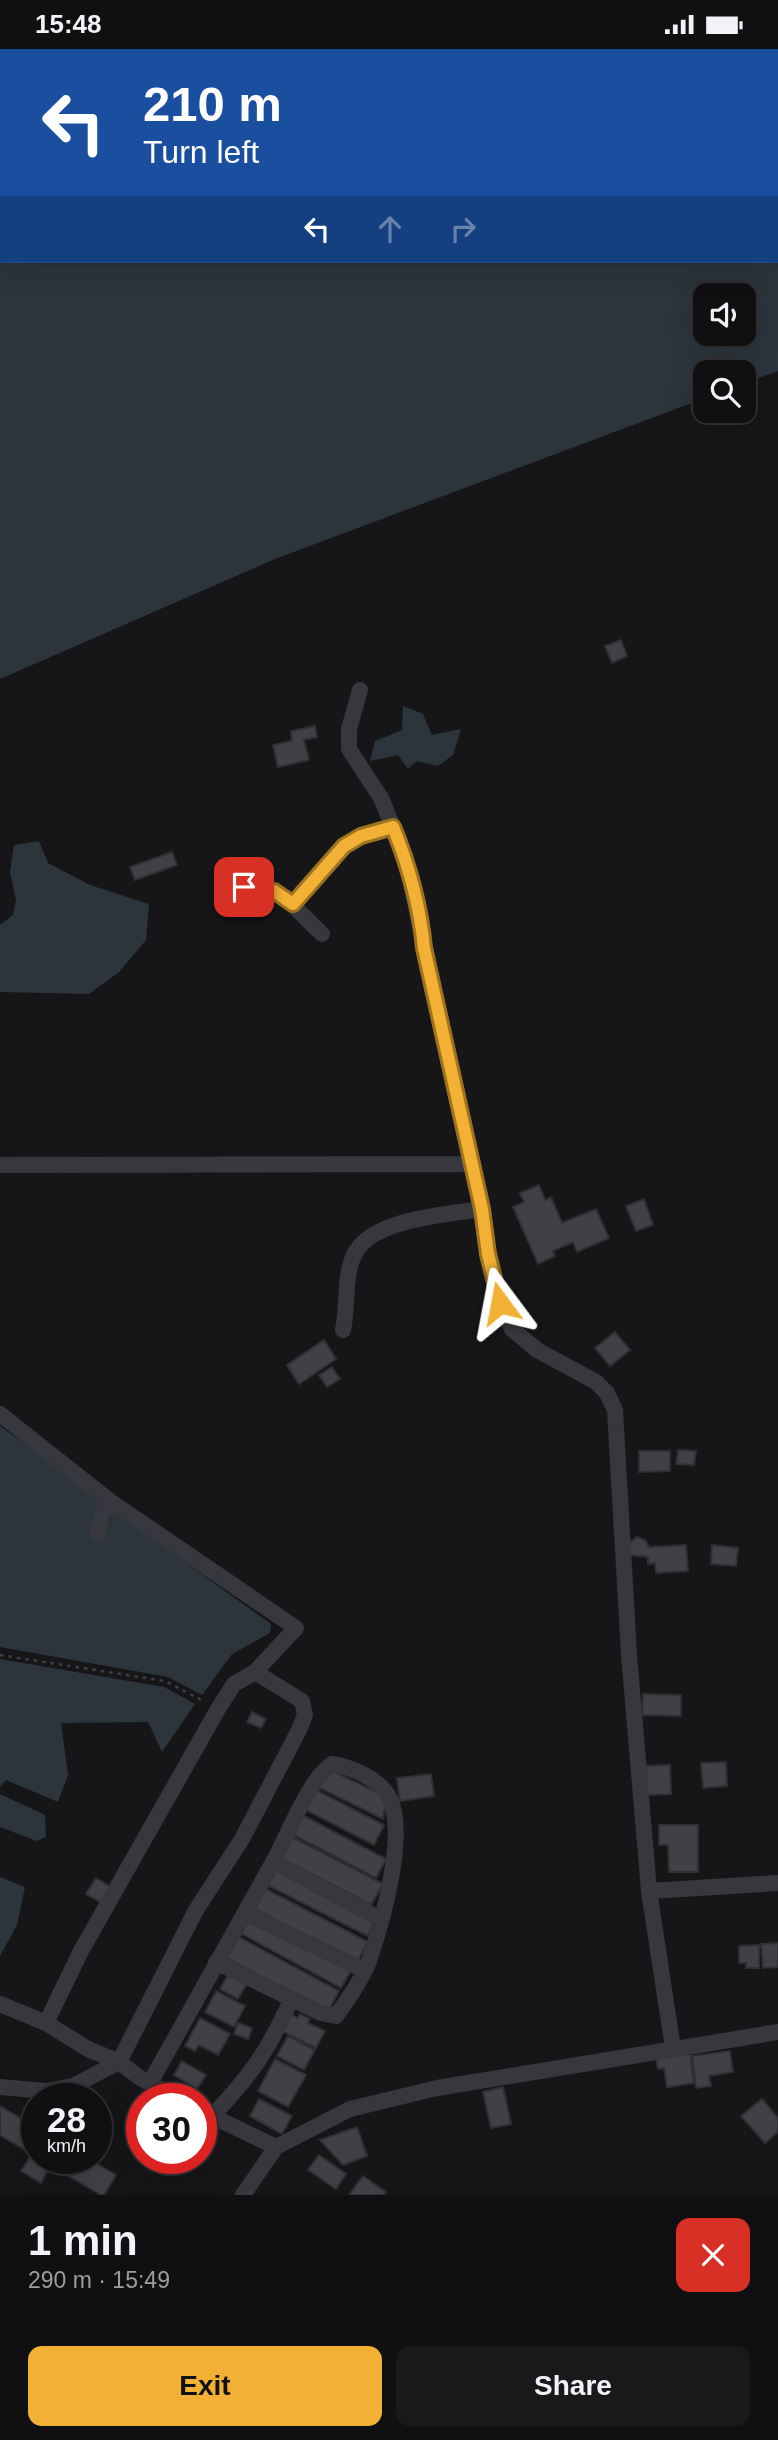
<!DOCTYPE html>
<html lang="en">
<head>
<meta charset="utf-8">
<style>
	body { margin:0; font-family:Helvetica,sans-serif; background:#19191b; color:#f1f3f6; height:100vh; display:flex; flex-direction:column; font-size:26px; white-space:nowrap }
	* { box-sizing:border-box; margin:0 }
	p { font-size:23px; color:#9c9d9f }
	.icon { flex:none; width:38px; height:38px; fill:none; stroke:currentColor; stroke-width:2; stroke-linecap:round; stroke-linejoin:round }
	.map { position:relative; height:2146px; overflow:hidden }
	.drawer { display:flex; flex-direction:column; background:#101012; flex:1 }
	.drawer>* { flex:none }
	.top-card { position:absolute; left:0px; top:0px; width:779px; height:214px; box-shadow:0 7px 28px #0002,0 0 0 2px #303032; background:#1a4fa0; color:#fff; overflow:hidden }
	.controls { position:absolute; left:693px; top:234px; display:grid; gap:14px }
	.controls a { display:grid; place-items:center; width:63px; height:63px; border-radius:14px; background:#101012; box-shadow:0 7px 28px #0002,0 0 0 2px #303032; font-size:35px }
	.speed { position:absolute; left:21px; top:2034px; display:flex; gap:14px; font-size:35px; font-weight:700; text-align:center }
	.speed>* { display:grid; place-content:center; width:91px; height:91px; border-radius:50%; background:#101012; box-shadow:0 7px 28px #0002,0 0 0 2px #303032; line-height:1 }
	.speed small { font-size:18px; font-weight:400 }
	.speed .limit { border:10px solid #d22; background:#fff; color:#111 }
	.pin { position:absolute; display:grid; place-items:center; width:60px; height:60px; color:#fff; margin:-30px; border-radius:14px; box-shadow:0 4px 10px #0006 }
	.me { position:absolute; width:77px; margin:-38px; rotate:347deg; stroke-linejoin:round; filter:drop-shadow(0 0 5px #0008) }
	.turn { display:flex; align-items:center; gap:24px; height:147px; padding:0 28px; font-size:32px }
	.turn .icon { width:91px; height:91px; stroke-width:2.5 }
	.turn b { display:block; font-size:49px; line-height:60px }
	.lanes { display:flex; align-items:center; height:66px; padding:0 28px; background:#0003; justify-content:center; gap:35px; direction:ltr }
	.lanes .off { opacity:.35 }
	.round { display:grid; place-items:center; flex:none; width:74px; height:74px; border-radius:14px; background:#19191b }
	.head { display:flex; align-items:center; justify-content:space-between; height:119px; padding:0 28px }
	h1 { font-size:42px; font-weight:700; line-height:52px }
	.action { display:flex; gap:14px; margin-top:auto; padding:14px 28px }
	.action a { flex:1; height:80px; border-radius:14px; background:#f2b134; color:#111; font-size:28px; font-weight:700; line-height:80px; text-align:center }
	.action a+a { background:#19191b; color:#f1f3f6 }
	.status { display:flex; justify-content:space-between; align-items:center; height:49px; padding:0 35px; background:#101012; direction:ltr }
	.status svg { height:19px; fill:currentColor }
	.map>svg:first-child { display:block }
	.water { fill:#2c353c; fill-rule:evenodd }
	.building { fill:#404145; stroke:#303034; stroke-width:2 }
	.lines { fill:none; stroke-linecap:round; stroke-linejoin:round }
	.path { stroke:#3d3f44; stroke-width:2.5; stroke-dasharray:3.5 5; stroke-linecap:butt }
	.minor { stroke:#37383d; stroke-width:16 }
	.route-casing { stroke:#9d7322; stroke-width:18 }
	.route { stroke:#f2b134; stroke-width:12 }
</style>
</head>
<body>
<div class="status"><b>15:48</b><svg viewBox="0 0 49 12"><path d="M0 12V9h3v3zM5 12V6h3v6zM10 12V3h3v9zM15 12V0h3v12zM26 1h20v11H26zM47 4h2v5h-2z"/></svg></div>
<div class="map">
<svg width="778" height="2146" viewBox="0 0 778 2146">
	<rect width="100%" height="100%" fill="#161618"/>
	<path class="water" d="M 0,0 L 778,0 L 778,322 L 744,334 L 744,324 L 705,324 L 705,349 L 275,510 L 0,630 ZM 2,2 L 777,2 L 777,212 L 2,212 ZM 705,247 L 744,247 L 744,285 L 705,285 Z
		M 403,657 L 423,665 L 432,686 L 461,680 L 453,706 L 438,717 L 417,712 L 408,720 L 398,706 L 370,712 L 375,692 L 402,681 Z
		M 39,792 L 48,814 L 90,836 L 149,855 L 146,891 L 119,923 L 89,945 L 0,943 L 0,876 L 13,866 L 16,852 L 10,823 L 14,796 Z
		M 0,1377 L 102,1451 L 90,1482 L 96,1490 L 105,1481 L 113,1461 L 271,1575 L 270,1584 L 232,1605 L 202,1646 L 168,1628 L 0,1598 Z
		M 0,1610 L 164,1638 L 195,1655 L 162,1703 L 148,1673 L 61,1674 L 68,1726 L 58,1753 L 6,1731 L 0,1738 Z
		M 0,1745 L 45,1766 L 46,1788 L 37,1792 L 0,1778 Z
		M 0,1828 L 25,1838 L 17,1876 L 0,1907 Z"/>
	<path class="building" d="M 621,591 L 627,607 L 612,614 L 605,597 Z
		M 315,677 L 317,688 L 304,691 L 309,711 L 278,718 L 273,696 L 292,692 L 291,682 Z
		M 172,803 L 177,816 L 135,831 L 130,818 Z
		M 253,843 L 264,859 L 256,864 L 246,848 Z
		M 539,1136 L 545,1151 L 551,1148 L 562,1174 L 596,1160 L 609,1189 L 577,1203 L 573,1193 L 553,1202 L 555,1207 L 538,1215 L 513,1158 L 524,1153 L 520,1144 Z
		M 644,1150 L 653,1176 L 636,1182 L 626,1157 Z
		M 615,1283 L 630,1301 L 610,1317 L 595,1299 Z
		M 324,1291 L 336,1310 L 299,1335 L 287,1316 Z
		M 332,1318 L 340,1330 L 327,1338 L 319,1326 Z
		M 678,1401 L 696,1402 L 694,1416 L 676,1415 Z
		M 639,1402 L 670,1402 L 670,1422 L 639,1423 Z
		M 637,1488 L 645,1491 L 649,1498 L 686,1496 L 688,1522 L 656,1524 L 655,1514 L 648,1515 L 648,1508 L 628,1506 L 626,1497 Z
		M 712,1496 L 738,1499 L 736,1517 L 711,1515 Z
		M 643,1645 L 681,1646 L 681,1667 L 642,1666 Z
		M 252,1663 L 266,1670 L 261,1679 L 247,1673 Z
		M 726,1713 L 727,1737 L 703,1739 L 701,1714 Z
		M 670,1716 L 671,1745 L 647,1746 L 646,1717 Z
		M 328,1720 L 387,1748 L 383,1770 L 318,1738 Z
		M 431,1725 L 434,1747 L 400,1752 L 397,1729 Z
		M 316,1741 L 384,1776 L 374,1796 L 306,1761 Z
		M 302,1766 L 386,1810 L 376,1829 L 292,1785 Z
		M 659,1776 L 698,1776 L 698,1823 L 669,1823 L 668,1796 L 659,1796 Z
		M 290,1787 L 383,1835 L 371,1856 L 279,1808 Z
		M 275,1817 L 374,1872 L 368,1887 L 265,1835 Z
		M 96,1829 L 111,1838 L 102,1854 L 86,1845 Z
		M 264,1839 L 368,1893 L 357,1913 L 253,1859 Z
		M 250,1870 L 352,1920 L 341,1939 L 240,1884 Z
		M 239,1888 L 339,1942 L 327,1964 L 227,1909 Z
		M 778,1894 L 778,1918 L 763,1919 L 761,1895 Z
		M 759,1896 L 759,1919 L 746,1919 L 746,1914 L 739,1914 L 739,1897 Z
		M 229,1924 L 247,1934 L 238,1950 L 220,1940 Z
		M 216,1942 L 245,1957 L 234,1978 L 205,1963 Z
		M 289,1964 L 298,1969 L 300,1965 L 310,1970 L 308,1974 L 325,1982 L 316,1999 L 280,1981 Z
		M 200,1969 L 230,1985 L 218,2006 L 199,1996 L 195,2002 L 185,1997 Z
		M 238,1974 L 252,1979 L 248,1990 L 234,1985 Z
		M 288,1987 L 315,2001 L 304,2021 L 277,2007 Z
		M 730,2002 L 733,2023 L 709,2027 L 711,2037 L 696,2039 L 692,2007 Z
		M 690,2004 L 694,2034 L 667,2038 L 664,2019 L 658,2020 L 656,2009 Z
		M 275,2010 L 306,2026 L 288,2058 L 258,2042 Z
		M 182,2012 L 206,2026 L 197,2040 L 174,2026 Z
		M 503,2038 L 511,2075 L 491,2079 L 483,2043 Z
		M 259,2050 L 292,2067 L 282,2085 L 250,2067 Z
		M 762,2050 L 778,2069 L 778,2083 L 765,2094 L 741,2067 Z
		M 0,2057 L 37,2079 L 37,2108 L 0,2086 Z
		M 357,2078 L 367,2107 L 343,2116 L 320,2091 Z
		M 319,2106 L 346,2125 L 336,2140 L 308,2121 Z
		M 30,2108 L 49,2119 L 41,2134 L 21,2122 Z
		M 38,2109 L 87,2109 L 116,2126 L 104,2146 L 101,2146 Z
		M 363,2127 L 386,2143 L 383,2146 L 349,2146 Z"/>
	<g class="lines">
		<path class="path" d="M 0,1606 L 165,1632 L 203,1652"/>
		<path class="minor" d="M 360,641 L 349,680 L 349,700 L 381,749 L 405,807 L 482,1160 L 488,1205 L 500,1254 L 512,1280 L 537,1301 L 596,1333 L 607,1344 L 615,1361 L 629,1605 L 649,1842 L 673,1999
			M 227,843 C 276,829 290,855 322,885
			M 293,855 L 344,797 L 361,787 L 393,778
			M 0,1116 L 472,1115
			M 343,1281 C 348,1257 344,1227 354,1206 C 370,1170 448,1165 482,1160
			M 0,1365 L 110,1452 L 296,1579 L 255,1623 L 234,1635 L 218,1660 L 81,1902 L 46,1974
			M 97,1485 L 102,1465 L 110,1452
			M 274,1813 L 380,1870
			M 649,1842 L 778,1834
			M 245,1864 L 364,1921
			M 0,1955 L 46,1974 L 88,2000 L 119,2013 L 140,2029 L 178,2049
			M 150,2034 C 190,1961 232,1888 272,1815 C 287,1789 308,1731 332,1715 C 351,1718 381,1730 390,1750 C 407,1787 382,1874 369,1912 C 361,1932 348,1950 336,1967 L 321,1964 L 216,1913
			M 0,2038 L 46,2042 L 73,2037 L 119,2013 L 196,1861 L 242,1790 L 299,1681 L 305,1666 L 302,1652 L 255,1623
			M 201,2062 L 276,2098
			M 211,2068 C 250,2028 268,2002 291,1951
			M 243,2146 L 276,2098 L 350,2060 L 437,2039 L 778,1983"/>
	</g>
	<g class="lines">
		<defs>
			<path id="route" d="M 244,838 L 274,842 L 293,855 L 344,797 L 361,787 L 393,778 C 409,817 420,857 424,899 L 482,1160 L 488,1205 L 500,1254"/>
		</defs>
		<use href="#route" class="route-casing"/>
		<use href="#route" class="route"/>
	</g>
</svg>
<div class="controls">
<a><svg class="icon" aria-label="sound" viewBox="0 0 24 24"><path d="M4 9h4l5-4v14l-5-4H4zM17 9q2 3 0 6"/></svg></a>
<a><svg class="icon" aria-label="search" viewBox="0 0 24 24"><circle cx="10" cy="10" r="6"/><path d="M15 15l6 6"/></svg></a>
</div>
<div class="speed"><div>28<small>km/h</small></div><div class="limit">30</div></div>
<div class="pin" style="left:244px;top:838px;background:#d93025"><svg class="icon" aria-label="arrive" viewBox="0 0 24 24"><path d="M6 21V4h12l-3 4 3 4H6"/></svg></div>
<svg class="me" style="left:500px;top:1254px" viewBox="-20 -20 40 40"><path d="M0-17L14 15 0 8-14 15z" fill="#f2b134" stroke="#fff" stroke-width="4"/></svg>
<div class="top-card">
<div class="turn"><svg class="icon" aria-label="left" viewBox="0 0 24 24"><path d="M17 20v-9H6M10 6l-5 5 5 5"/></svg><div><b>210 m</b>Turn left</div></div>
<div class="lanes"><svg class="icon" aria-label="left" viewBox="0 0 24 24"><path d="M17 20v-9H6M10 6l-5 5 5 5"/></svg><svg class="icon off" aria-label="ahead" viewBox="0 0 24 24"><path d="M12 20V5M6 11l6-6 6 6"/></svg><svg class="icon off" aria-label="right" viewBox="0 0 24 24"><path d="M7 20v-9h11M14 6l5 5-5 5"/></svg></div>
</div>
</div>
<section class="drawer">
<div class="head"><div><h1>1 min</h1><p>290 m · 15:49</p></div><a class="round" style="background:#d93025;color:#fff"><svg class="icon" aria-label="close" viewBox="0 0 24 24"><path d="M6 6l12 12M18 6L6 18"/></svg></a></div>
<div class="action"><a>Exit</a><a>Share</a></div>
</section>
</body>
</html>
